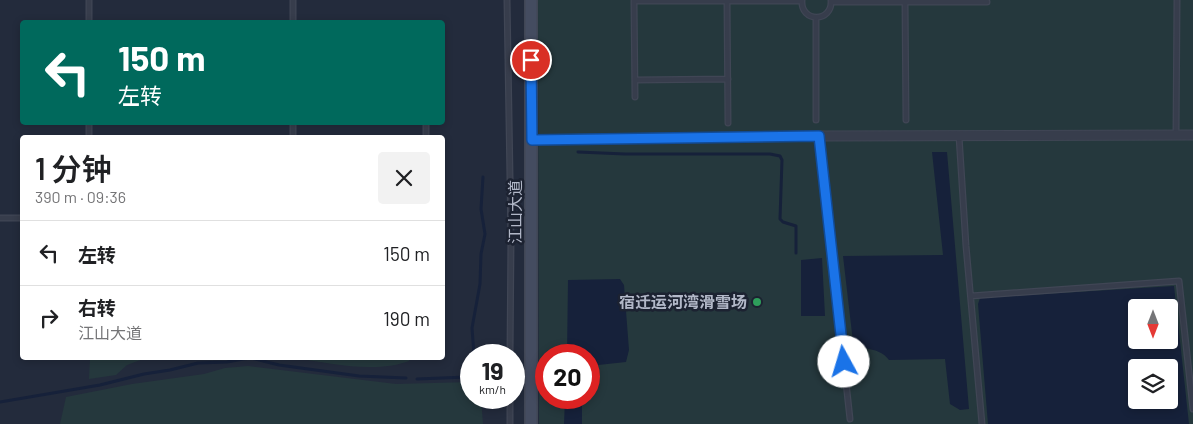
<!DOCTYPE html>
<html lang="zh">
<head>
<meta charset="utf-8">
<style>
	body { margin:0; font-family:Barlow,"Noto Sans SC",sans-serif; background:#f2f2f2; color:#202124; height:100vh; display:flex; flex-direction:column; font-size:19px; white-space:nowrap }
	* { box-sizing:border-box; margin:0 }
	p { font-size:16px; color:#757577 }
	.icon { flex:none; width:28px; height:28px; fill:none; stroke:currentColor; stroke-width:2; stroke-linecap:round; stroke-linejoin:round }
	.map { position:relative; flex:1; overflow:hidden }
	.panel { position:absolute; left:20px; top:135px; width:425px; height:225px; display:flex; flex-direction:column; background:#fff; border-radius:5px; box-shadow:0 2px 8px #0003 }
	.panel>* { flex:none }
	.banner { position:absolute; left:20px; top:20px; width:425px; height:105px; border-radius:5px; box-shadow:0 2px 8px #0003; background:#00695c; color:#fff; overflow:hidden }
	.needle { width:32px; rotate:180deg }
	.controls { position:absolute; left:1128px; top:299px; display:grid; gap:10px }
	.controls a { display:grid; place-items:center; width:50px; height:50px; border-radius:5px; background:#fff; box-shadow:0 2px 8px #0003; font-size:25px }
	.speed { position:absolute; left:460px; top:344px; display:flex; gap:10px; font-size:25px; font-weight:700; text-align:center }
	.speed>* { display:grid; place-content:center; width:65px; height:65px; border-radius:50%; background:#fff; box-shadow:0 2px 8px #0003; line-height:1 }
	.speed small { font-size:12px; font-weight:400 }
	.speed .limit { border:8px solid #d22; background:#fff; color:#111 }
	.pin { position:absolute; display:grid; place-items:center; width:42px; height:42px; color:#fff; margin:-21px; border:2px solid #fff; border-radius:50%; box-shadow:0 1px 5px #0007 }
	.me { position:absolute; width:55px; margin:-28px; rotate:354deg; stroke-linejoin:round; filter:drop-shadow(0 0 4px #0008) }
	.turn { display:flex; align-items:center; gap:18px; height:105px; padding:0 15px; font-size:22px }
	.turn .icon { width:65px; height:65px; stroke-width:2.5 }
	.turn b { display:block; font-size:35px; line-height:42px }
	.round { display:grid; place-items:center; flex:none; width:52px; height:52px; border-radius:5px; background:#f2f2f2 }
	.headline { display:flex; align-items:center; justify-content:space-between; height:85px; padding:0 15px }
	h1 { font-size:30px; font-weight:600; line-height:38px }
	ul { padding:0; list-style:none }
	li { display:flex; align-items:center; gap:15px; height:65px; padding:0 15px; border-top:1px solid #e0e0e0 }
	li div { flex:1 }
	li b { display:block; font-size:19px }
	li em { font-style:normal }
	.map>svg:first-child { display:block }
	.green { fill:#25383d; fill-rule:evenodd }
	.water { fill:#16213a; fill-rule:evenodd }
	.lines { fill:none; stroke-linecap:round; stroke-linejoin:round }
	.stream { stroke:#16213a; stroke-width:3 }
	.service-casing { stroke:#404655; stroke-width:7 }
	.minor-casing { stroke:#404655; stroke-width:11 }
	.secondary-casing { stroke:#404655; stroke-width:14 }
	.service { stroke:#373d4c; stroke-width:4.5 }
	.minor { stroke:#373d4c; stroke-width:9 }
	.secondary { stroke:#444c60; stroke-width:11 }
	.route-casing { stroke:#114b97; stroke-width:12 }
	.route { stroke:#1a73e8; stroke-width:9 }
	.leisure-dot { fill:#2e9e5b; stroke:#1c2231; stroke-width:2 }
	.labels { text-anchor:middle; stroke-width:5; stroke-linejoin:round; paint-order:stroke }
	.street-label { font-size:16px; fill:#b2b8c8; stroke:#1c2231 }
	.poi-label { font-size:16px; font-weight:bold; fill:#b2b8c8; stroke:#1c2231; text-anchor:end }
</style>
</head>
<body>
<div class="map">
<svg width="1193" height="424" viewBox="0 0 1193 424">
	<rect width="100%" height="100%" fill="#232b3c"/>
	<path class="green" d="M 538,0 L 1193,0 L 1193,424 L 539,424 ZM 1136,308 L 1169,308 L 1169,340 L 1136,340 ZM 546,355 L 589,355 L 589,398 L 546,398 ZM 1136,368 L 1169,368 L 1169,400 L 1136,400 Z
		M 90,358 L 146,358 L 127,365 L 116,375 L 89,379 Z
		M 294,358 L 409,358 L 409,361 C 375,374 329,363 294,358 Z
		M 248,366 L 396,384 L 471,382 L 471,398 L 481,398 L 483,424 L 60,424 L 66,397 L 132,384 L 204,374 L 225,368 Z"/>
	<path class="water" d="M 932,152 L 947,152 L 969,409 L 960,410 L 950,404 L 945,359 L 889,360 C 877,345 865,353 853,342 L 843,256 L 943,255 Z
		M 822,258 L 825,316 L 801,316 L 801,260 Z
		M 620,279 L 624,285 L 629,350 L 626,362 L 589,366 L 589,355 L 567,355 L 568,280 Z
		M 1174,286 L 1189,424 L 988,424 L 978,304 L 980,298 ZM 1136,308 L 1169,308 L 1169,340 L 1136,340 ZM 1136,368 L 1169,368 L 1169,400 L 1136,400 Z
		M 565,398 L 582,398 L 582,424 L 564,424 Z"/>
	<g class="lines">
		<path class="stream" d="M 578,152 L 625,154 L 770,154 L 780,156 L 782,160 L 780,219 L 783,222 L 796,226 L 796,253
			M 474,355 L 472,328 L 480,284 L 481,254 L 485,234 L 481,209 L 483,177
			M 417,379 L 467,377 L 471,376
			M 0,402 L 100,385 L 144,374 L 170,370 L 198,363 L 227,362 L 243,359 L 251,358 L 279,365 L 359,376 L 406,378"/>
		<defs>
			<path id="service" d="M 89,0 L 89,22
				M 507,0 L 511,237 L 510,355
				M 727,0 L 728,123
				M 802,0 C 800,23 833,23 831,0
				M 905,0 L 906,120
				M 634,1 L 802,1
				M 634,1 L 635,97
				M 831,2 L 987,2
				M 293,22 L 293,0
				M 635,80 L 728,79
				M 816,120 L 816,18
				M 89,122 L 89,138
				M 1176,135 L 1177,0
				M 819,136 L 850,419
				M 959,136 L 966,246 L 982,424
				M 293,138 L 293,122
				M 426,138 L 426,122
				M 0,218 L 22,218
				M 971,296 L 1179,281 L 1193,409
				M 510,424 L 510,398"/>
			<path id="minor" d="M 532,140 L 819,136 L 1193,135"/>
			<path id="secondary" d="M 531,424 L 531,0"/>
		</defs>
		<use href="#service" class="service-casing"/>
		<use href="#minor" class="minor-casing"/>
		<use href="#secondary" class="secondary-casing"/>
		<use href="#service" class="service"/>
		<use href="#minor" class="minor"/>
		<use href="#secondary" class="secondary"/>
	</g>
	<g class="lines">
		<defs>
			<path id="route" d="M 531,60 L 532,140 L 819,136 L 844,362"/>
		</defs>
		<use href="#route" class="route-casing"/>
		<use href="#route" class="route"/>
	</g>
	<circle class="leisure-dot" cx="757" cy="302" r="5"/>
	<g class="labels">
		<g class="street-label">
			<text transform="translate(515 212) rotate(-90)" y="6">江山大道</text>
		</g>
		<g class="poi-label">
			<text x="747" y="308">宿迁运河湾滑雪场</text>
		</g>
	</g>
</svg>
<div class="controls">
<a><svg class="needle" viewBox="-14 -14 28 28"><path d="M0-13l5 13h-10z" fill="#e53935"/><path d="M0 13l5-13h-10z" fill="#757577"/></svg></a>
<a><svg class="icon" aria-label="layers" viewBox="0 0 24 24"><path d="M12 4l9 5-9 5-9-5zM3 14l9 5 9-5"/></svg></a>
</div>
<div class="speed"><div>19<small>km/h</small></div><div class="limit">20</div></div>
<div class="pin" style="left:531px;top:60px;background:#d93025"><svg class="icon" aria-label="arrive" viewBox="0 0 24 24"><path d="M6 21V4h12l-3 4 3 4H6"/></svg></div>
<svg class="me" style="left:844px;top:362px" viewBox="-20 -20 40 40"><circle r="19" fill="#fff"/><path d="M0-13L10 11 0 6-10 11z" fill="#1a73e8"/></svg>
<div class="banner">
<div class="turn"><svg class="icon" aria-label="left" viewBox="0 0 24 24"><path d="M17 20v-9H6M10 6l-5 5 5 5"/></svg><div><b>150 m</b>左转</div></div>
</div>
<section class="panel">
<div class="headline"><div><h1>1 分钟</h1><p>390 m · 09:36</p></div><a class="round"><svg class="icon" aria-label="close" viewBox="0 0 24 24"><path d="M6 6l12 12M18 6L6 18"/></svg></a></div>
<ul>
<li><svg class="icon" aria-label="left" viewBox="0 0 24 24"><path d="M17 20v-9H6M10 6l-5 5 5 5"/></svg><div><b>左转</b></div><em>150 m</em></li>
<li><svg class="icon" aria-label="right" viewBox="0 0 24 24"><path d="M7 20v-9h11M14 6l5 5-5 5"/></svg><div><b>右转</b><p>江山大道</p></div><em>190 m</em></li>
</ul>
</section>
</div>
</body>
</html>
